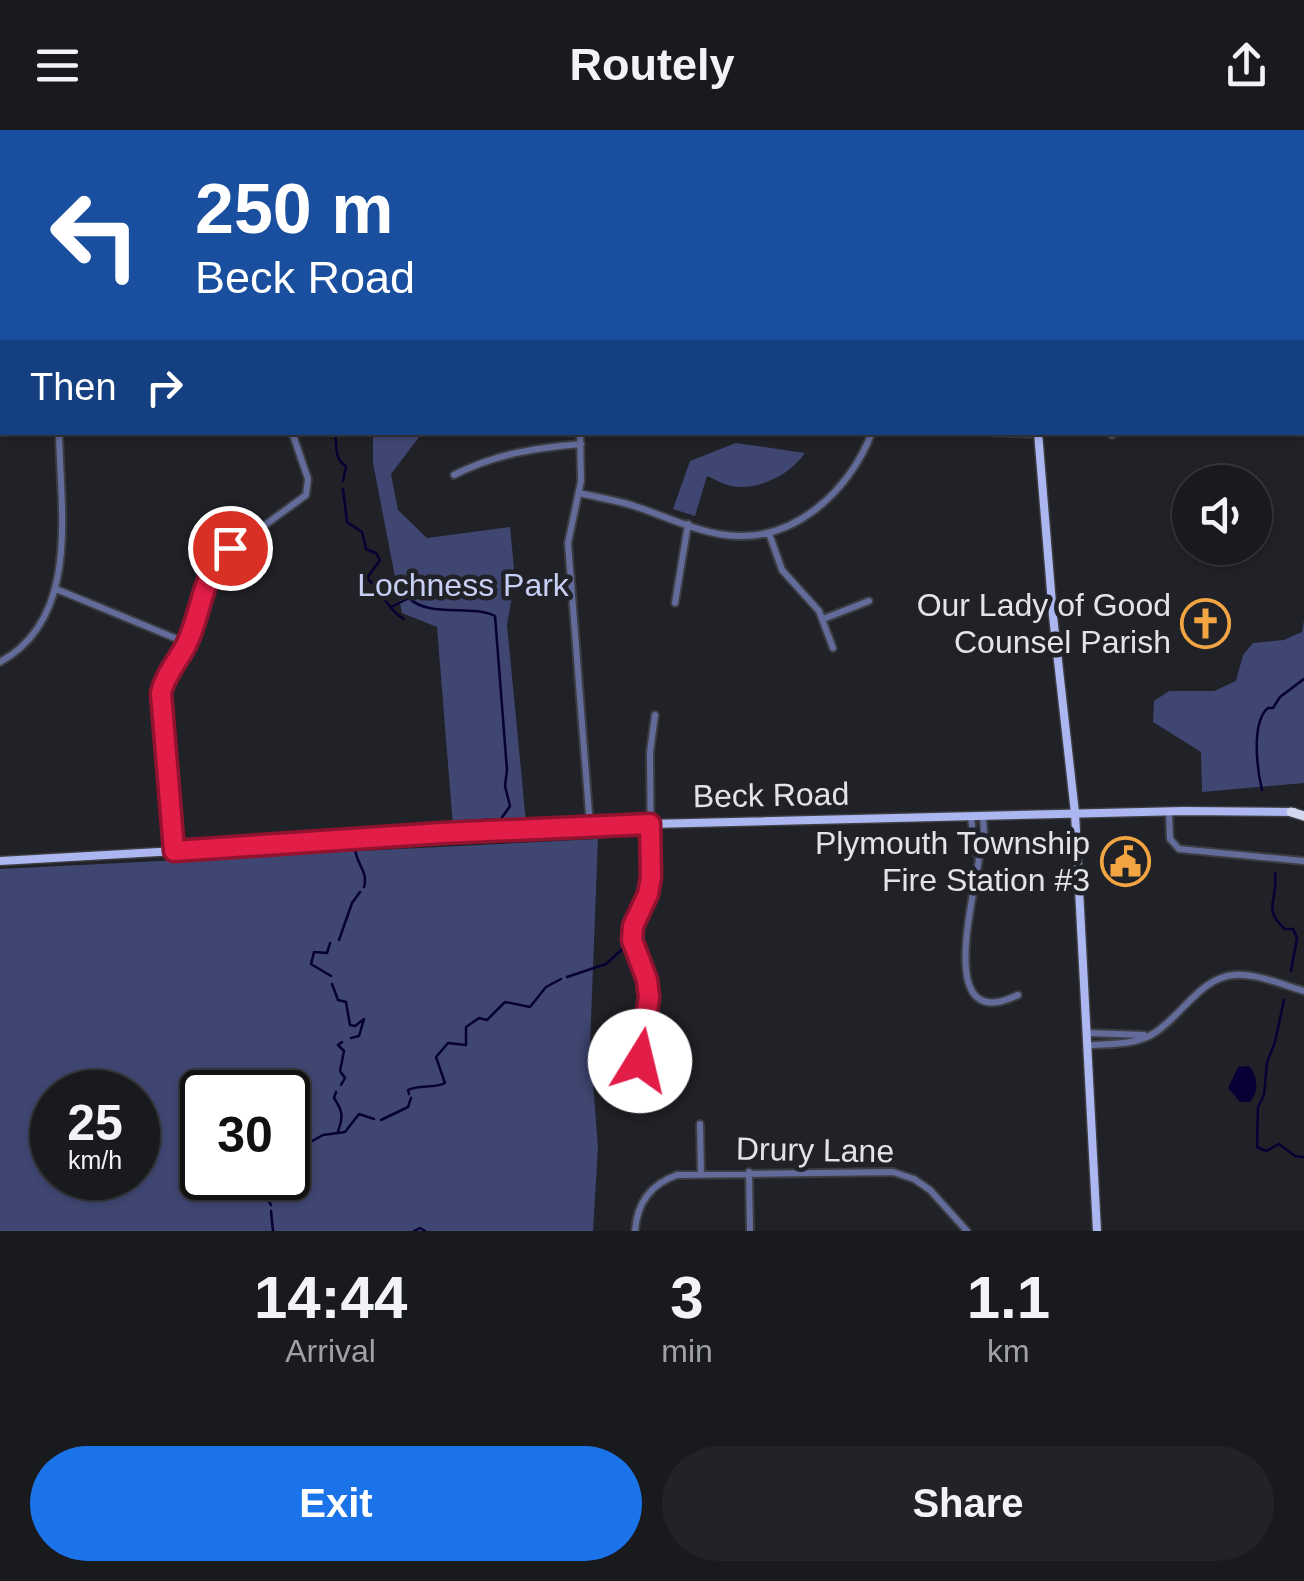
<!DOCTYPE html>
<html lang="en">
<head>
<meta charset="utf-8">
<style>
	body { margin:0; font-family:Arial,sans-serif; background:#222326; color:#f1f3f6; height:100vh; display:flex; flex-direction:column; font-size:38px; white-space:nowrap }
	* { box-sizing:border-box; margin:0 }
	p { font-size:32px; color:#9fa1a4 }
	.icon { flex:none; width:55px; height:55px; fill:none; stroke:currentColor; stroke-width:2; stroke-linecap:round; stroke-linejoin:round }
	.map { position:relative; height:1101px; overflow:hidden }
	.details { display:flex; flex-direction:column; background:#191a1d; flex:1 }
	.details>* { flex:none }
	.hud { position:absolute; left:0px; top:0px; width:1305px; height:305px; box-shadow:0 2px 8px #0004,0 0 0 2px #37383b; background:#1a4fa0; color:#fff; overflow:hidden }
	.fabs { position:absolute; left:1172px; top:335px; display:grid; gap:20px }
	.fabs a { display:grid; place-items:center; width:100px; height:100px; border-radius:50%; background:#191a1d; box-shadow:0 2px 8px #0004,0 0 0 2px #37383b; font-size:50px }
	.speed { position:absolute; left:30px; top:940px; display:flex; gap:20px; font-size:50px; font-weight:700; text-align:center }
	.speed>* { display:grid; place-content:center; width:130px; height:130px; border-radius:50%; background:#191a1d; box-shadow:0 2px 8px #0004,0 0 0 2px #37383b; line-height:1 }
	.speed small { font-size:25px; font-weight:400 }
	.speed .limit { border:5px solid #111; border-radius:15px; background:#fff; color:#111 }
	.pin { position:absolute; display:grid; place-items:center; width:85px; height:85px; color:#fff; margin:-42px; border:5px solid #fff; border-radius:50%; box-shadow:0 2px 10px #0007 }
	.me { position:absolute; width:110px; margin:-55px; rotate:9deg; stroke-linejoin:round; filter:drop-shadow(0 0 8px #0008) }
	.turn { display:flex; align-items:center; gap:35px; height:210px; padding:0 30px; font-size:45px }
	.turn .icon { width:130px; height:130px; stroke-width:2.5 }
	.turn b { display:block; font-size:70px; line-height:85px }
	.then { display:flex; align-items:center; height:95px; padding:0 30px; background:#0003; gap:20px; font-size:38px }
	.eta { display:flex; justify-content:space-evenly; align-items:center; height:170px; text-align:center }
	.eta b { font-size:60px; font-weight:800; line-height:70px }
	.action { display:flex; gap:20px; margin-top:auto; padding:20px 30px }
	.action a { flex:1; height:115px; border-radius:60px; background:#1a73e8; color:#fff; font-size:40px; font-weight:800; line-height:115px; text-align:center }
	.action a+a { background:#222326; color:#f1f3f6 }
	header { display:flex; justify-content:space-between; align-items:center; height:130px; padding:0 30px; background:#191a1d; font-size:45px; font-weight:800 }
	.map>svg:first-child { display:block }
	.green { fill:#3f4671; fill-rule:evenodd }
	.water { fill:#070035 }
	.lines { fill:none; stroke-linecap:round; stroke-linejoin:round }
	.stream { stroke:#070035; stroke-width:2.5 }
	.minor-casing { stroke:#3c3d42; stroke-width:10 }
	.major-casing { stroke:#3c3d42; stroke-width:11 }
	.highway-casing { stroke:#3c3d42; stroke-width:12 }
	.minor { stroke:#626b99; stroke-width:6 }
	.major { stroke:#acb7f1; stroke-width:8 }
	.highway { stroke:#d3d8f0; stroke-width:9 }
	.route-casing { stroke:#92132f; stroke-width:25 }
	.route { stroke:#e11d48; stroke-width:18 }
	.labels { text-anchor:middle; stroke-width:9; stroke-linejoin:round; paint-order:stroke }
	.park-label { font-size:32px; fill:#c7cff5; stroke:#212227 }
	.poi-label { font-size:32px; fill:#e3e4e7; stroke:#212227; text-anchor:end }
	.street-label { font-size:32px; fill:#e3e4e7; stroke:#212227 }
</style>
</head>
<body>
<header><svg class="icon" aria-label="menu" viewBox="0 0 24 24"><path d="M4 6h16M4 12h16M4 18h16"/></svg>Routely<svg class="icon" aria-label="share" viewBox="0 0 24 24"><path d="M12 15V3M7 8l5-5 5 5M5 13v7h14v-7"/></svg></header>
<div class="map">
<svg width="1304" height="1101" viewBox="0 0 1304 1101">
	<rect width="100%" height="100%" fill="#212227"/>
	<path class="green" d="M 252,0 L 545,0 L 545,2 L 252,2 Z
		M 373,303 L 422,303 L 391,344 L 398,380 L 427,408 L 510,397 L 515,449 L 507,495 L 526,692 L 453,696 L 437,497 L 402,483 L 373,333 Z
		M 736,313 L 805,323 C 790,345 758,361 731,356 C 723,354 714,349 707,346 L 695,386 L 673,379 L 690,331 Z
		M 1304,490 L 1304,653 L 1202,662 L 1201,622 L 1153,592 L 1154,571 L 1169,561 L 1214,561 L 1236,551 L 1243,525 L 1253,513 L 1284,510 L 1302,502 Z
		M 598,709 L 590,915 L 598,1017 L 593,1101 L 0,1101 L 0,739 ZM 52,962 L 138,962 L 138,1048 L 52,1048 ZM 202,962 L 288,962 L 288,1048 L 202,1048 Z"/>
	<path class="water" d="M 1249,936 C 1258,946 1259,962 1250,972 L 1240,972 L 1228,958 L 1238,937 Z"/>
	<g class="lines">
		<path class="stream" d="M 269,0 L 270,2
			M 335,302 C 337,315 334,330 346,336 L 343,351
			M 343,359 L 347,392 L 362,402 L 366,419 L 376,423 L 380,430 L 367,448 C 381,460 388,480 404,489
			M 391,477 L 409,468 C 429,488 471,474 495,486 L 507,640 L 505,656 L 510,676 L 501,689 L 402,695
			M 1262,660 C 1257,639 1251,592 1268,578 L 1273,578 L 1280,567 L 1304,549
			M 354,701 L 357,698 L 392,696
			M 355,716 C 354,732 369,741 364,757
			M 1275,743 C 1279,770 1261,778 1285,799 L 1293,799 L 1297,808 L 1291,841
			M 339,810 L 352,773 L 360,762
			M 330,813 L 327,823 L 314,822 L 311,834 L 331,846
			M 567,847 L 606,834 L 627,815
			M 332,854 L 338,870 L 346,872 L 350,895 L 355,896 L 364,889 L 359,906 L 351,908
			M 1284,870 L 1275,912 L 1267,932 L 1264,965 L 1258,977 L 1257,1017 L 1266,1021 L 1279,1014 L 1295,1026 L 1304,1027
			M 341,955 L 345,948 L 340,941 L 344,921 L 338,915 L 342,912
			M 336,962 L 334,968 C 342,980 344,986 338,1001
			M 409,964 L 408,960 C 420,954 433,959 445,953 L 436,927 L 448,913 L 466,915 L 466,897 L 479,888 L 487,890 L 505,872 L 530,877 L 546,857 L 561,849
			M 381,990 L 408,977 L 411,968
			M 305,1015 L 323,1005 L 345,1002 L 359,984 L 374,989
			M 288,1035 L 300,1019
			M 271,1075 L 265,1065 L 279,1056 L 283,1048
			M 271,1081 L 273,1101
			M 414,1101 L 420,1098 L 425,1101"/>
		<defs>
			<path id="minor" d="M 88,0 L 88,2
				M 1099,0 L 1102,2
				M 1111,2 L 1113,0
				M 1302,75 L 1304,75
				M 0,98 L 2,98
				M 580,302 L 581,351 L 568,413 L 590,696
				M 988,302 L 1038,304
				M 1112,302 L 1112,305
				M 454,345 C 496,324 534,318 581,314
				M 579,363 C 596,367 614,370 631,375 C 663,385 694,401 726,405 C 793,414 850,361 872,302
				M 769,403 L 782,440 L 819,481 L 833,518
				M 56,459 L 187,513
				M 675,473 L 688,394
				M 823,489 L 869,471
				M 0,532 C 81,488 60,379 59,302
				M 1169,682 L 1170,709 L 1179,719 L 1304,731
				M 971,687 L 975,721 L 979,728
				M 983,687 L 985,718 L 979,728 C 975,766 934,906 1018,865
				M 174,721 L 161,563 L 165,550 L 187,513 L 212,442 L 220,428 L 306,365 L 308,349 L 292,302
				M 977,746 L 1012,755
				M 1088,903 L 1144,905
				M 1088,915 C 1109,914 1132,915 1151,905 C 1179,890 1200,847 1234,845 C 1256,843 1283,855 1304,861
				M 639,931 C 643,906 653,877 647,852 C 644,837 634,823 633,807 C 631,788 647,767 651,747 L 650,622 L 655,585
				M 700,994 L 701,1043
				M 749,1042 L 750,1101
				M 635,1101 C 637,1073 651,1054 677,1045 L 893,1042 L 914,1049 L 930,1060 L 967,1101"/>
			<path id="major" d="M 1010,0 L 1010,2
				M 1038,302 L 1053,486 L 1075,683 L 1097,1101
				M 0,731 L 650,694 L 1184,681 L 1294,682"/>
			<path id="highway" d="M 1291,682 L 1304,686"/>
		</defs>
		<use href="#minor" class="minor-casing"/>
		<use href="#major" class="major-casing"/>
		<use href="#highway" class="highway-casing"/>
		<use href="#minor" class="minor"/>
		<use href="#major" class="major"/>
		<use href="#highway" class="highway"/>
	</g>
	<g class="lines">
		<defs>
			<path id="route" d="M 230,418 C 202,441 202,482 187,513 C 179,530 165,544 161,563 L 174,721 L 442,703 L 650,694 L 651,747 L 648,764 L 633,796 L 632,810 L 647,850 L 649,867 L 640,931"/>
		</defs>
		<use href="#route" class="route-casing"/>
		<use href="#route" class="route"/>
	</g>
	<defs>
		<symbol id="church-ring" viewBox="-11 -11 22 22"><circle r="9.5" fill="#212227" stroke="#f2a542" stroke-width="1.5"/><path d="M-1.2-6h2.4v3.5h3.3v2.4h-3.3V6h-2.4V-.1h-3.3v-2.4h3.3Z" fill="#f2a542"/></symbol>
		<symbol id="civic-ring" viewBox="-11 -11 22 22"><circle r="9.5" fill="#212227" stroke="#f2a542" stroke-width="1.5"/><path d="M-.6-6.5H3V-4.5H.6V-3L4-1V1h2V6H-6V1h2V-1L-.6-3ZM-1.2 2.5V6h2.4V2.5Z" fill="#f2a542"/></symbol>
	</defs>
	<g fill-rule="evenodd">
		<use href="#church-ring" x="1178" y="466" width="55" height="55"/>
		<use href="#civic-ring" x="1098" y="704" width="55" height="55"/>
	</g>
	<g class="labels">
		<g class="park-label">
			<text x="463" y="466">Lochness Park</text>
		</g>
		<g class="poi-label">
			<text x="1171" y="486">Our Lady of Good<tspan x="1171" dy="37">Counsel Parish</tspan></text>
			<text x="1090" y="724">Plymouth Township<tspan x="1090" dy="37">Fire Station #3</tspan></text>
		</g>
		<g class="street-label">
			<text transform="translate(771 665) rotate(-1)" y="11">Beck Road</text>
			<text transform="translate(815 1020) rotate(1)" y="11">Drury Lane</text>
		</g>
	</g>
</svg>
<div class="fabs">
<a><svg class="icon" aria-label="sound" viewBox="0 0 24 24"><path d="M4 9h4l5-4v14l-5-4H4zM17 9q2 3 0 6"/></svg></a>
</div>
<div class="speed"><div>25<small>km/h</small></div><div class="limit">30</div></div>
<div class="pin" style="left:230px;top:418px;background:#d93025"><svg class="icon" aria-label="arrive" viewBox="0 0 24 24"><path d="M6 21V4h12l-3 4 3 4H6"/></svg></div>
<svg class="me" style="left:640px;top:931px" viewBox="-20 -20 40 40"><circle r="19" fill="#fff"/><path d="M0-13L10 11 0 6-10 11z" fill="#e11d48"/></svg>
<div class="hud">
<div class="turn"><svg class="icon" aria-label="left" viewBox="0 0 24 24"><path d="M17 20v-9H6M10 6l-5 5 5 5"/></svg><div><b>250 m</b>Beck Road</div></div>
<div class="then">Then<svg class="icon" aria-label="right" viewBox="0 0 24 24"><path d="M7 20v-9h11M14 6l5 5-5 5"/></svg></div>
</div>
</div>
<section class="details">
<div class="eta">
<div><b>14:44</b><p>Arrival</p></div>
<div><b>3</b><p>min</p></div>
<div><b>1.1</b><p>km</p></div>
</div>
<div class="action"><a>Exit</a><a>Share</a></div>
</section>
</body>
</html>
